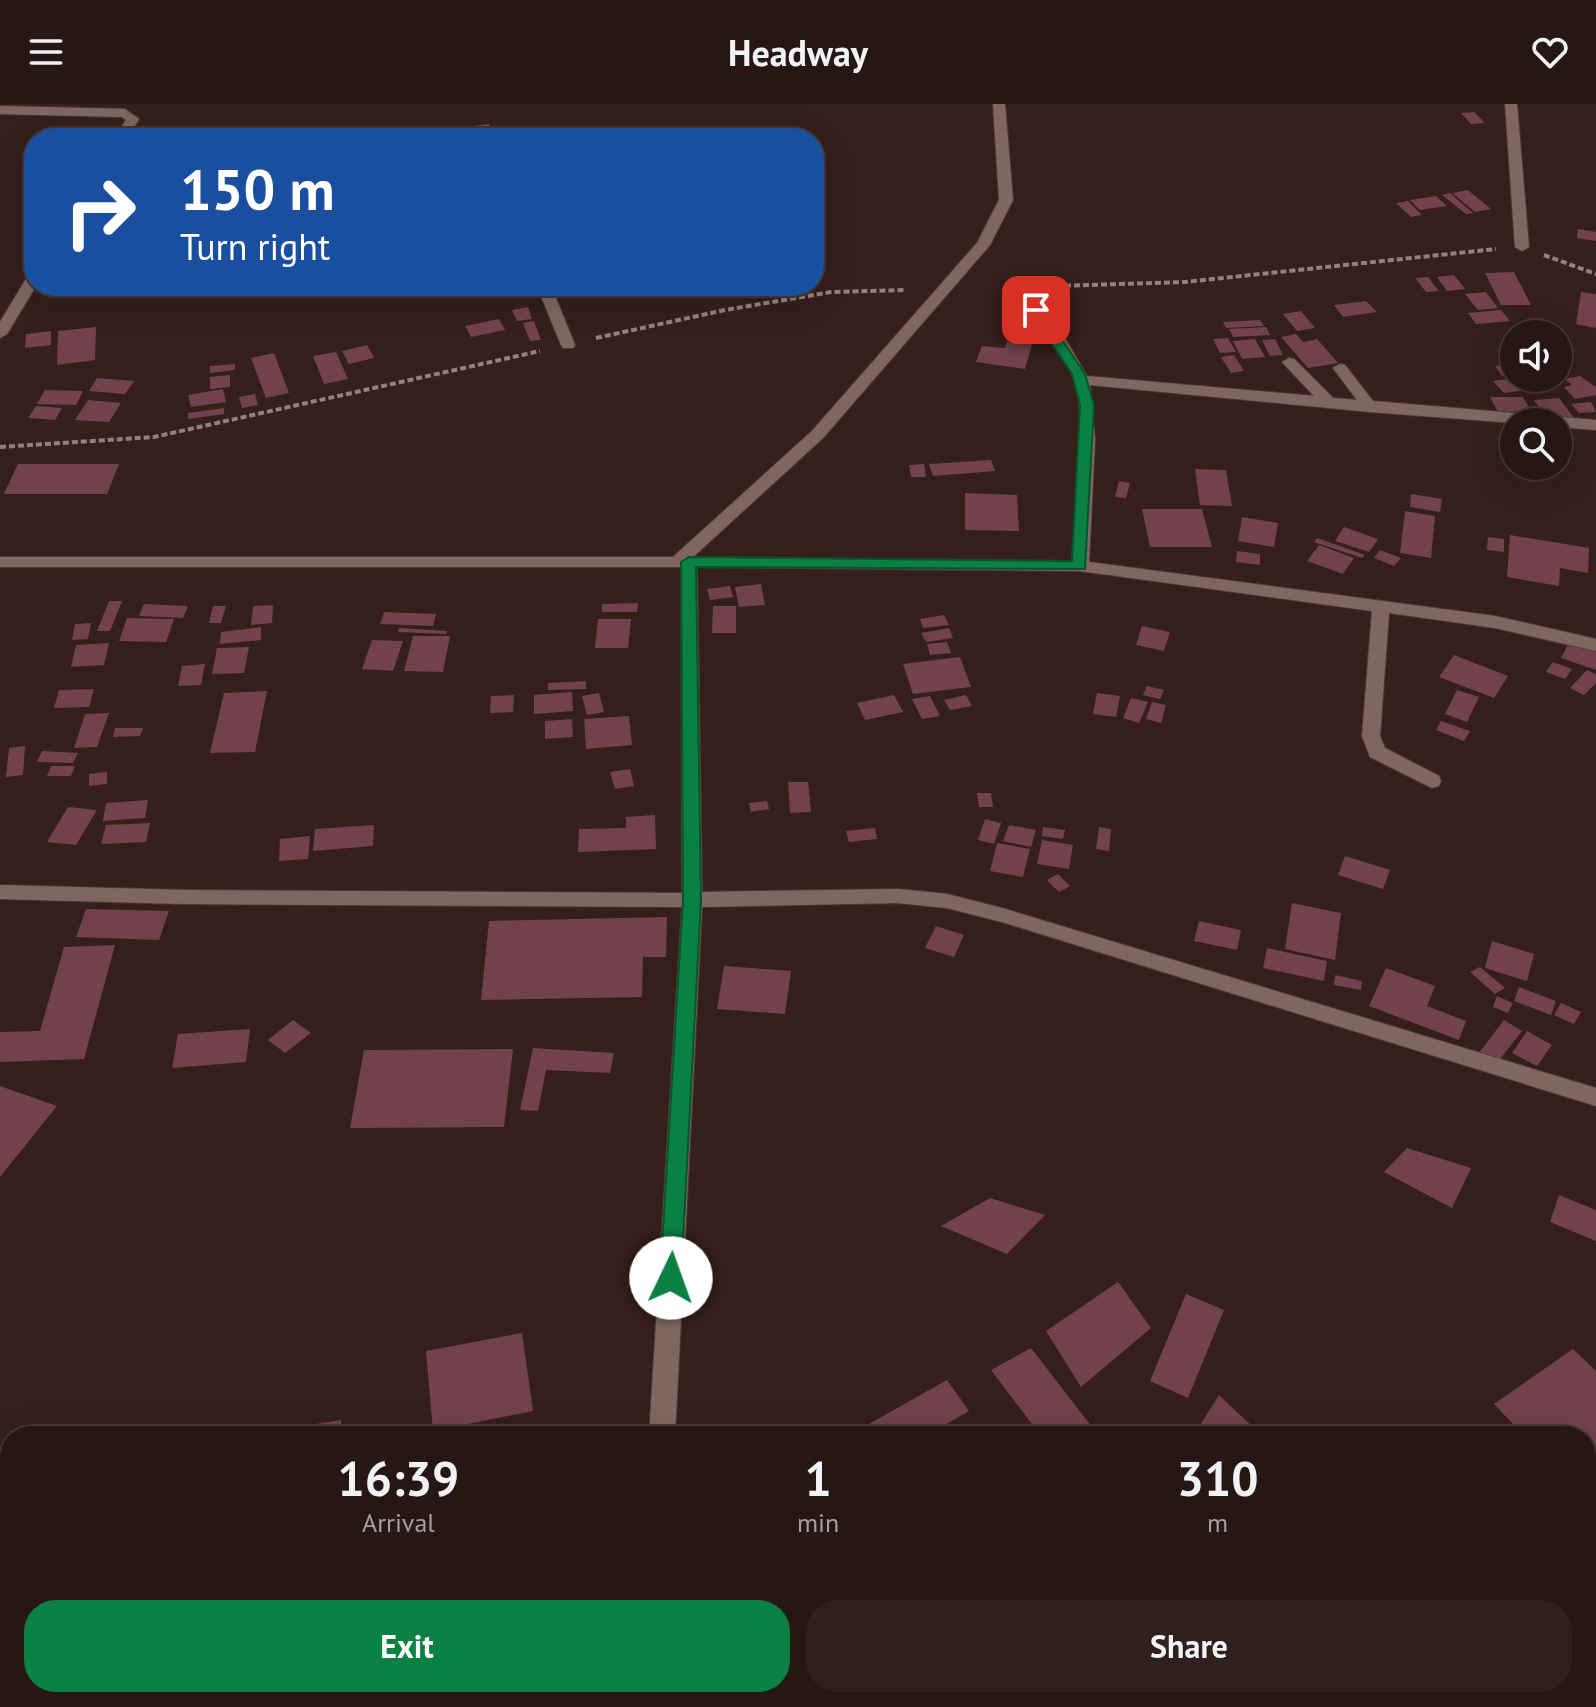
<!DOCTYPE html>
<html lang="en">
<head>
<meta charset="utf-8">
<style>
	body { margin:0; font-family:"PT Sans",sans-serif; background:#2f201d; color:#f1f3f6; height:100vh; display:flex; flex-direction:column; font-size:30px; white-space:nowrap }
	* { box-sizing:border-box; margin:0 }
	p { font-size:26px; color:#a49fa0 }
	.icon { flex:none; width:44px; height:44px; fill:none; stroke:currentColor; stroke-width:2; stroke-linecap:round; stroke-linejoin:round }
	.map { position:relative; flex:1; overflow:hidden }
	.sheet { position:absolute; left:0px; top:1322px; width:1596px; height:282px; display:flex; flex-direction:column; background:#271714; border-radius:32px 32px 0 0; box-shadow:0 8px 32px #0002,0 0 0 2px #433634 }
	.sheet>* { flex:none }
	.banner { position:absolute; left:24px; top:24px; width:800px; height:168px; border-radius:32px; box-shadow:0 8px 32px #0002,0 0 0 2px #433634; background:#1a4fa0; color:#fff; overflow:hidden }
	.buttons { position:absolute; left:1500px; top:216px; display:grid; gap:16px }
	.buttons a { display:grid; place-items:center; width:72px; height:72px; border-radius:50%; background:#271714; box-shadow:0 8px 32px #0002,0 0 0 2px #433634; font-size:40px }
	.pin { position:absolute; display:grid; place-items:center; width:68px; height:68px; color:#fff; margin:-34px; border-radius:16px; box-shadow:0 4px 12px #0006 }
	.me { position:absolute; width:88px; margin:-44px; rotate:3deg; stroke-linejoin:round; filter:drop-shadow(0 0 6px #0008) }
	.turn { display:flex; align-items:center; gap:28px; height:168px; padding:0 24px; font-size:36px }
	.turn .icon { width:104px; height:104px; stroke-width:2.5 }
	.turn b { display:block; font-size:56px; line-height:68px }
	.eta { display:flex; justify-content:space-evenly; align-items:center; height:136px; text-align:center }
	.eta b { font-size:48px; font-weight:600; line-height:56px }
	.button { display:flex; gap:16px; margin-top:auto; padding:16px 24px }
	.button a { flex:1; height:92px; border-radius:32px; background:#0b8043; color:#fff; font-size:32px; font-weight:600; line-height:92px; text-align:center }
	.button a+a { background:#2f201d; color:#f1f3f6 }
	header { display:flex; justify-content:space-between; align-items:center; height:104px; padding:0 24px; background:#271714; font-size:36px; font-weight:600 }
	.map>svg:first-child { display:block }
	.building { fill:#71424d }
	.lines { fill:none; stroke-linecap:round; stroke-linejoin:round }
	.lane-casing { stroke:#4f3d3a; stroke-width:2 }
	.street-casing { stroke:#4f3d3a; stroke-width:2 }
	.path { stroke:#92807c; stroke-width:4; stroke-dasharray:6 3; stroke-linecap:butt }
	.lane { fill:#7f6660; fill-rule:evenodd }
	.street { fill:#7f6660; fill-rule:evenodd }
	.route { fill:#0b8043; stroke:#07532c; stroke-width:2 }
</style>
</head>
<body>
<header><svg class="icon" aria-label="menu" viewBox="0 0 24 24"><path d="M4 6h16M4 12h16M4 18h16"/></svg>Headway<svg class="icon" aria-label="heart" viewBox="0 0 24 24"><path d="M12 20l-8-8c-3-5 5-10 8-4 3-6 11-1 8 4z"/></svg></header>
<div class="map">
<svg width="1596" height="1603" viewBox="0 0 1596 1603">
	<rect width="100%" height="100%" fill="#341f1a"/>
	<path class="building" d="M 1474,8 L 1485,19 L 1471,20 L 1461,9 Z
		M 489,20 L 495,34 L 479,34 L 474,22 Z
		M 1468,86 L 1491,105 L 1475,108 L 1452,89 Z
		M 1450,89 L 1473,109 L 1466,110 L 1442,91 Z
		M 1436,92 L 1447,102 L 1420,106 L 1410,96 Z
		M 1408,97 L 1422,111 L 1411,113 L 1396,99 Z
		M 1578,125 L 1596,128 L 1596,137 L 1577,134 Z
		M 1514,168 L 1531,201 L 1501,201 L 1485,169 Z
		M 1454,171 L 1465,185 L 1447,187 L 1437,173 Z
		M 1428,173 L 1439,187 L 1426,188 L 1415,174 Z
		M 1486,188 L 1498,204 L 1478,206 L 1465,190 Z
		M 1581,188 L 1596,190 L 1596,224 L 1576,220 Z
		M 1366,197 L 1377,208 L 1343,213 L 1334,201 Z
		M 528,203 L 532,215 L 517,217 L 512,206 Z
		M 1501,206 L 1510,217 L 1476,220 L 1468,209 Z
		M 1301,207 L 1315,224 L 1297,227 L 1283,210 Z
		M 499,215 L 505,226 L 471,233 L 465,222 Z
		M 1260,216 L 1264,222 L 1226,224 L 1223,218 Z
		M 534,217 L 541,236 L 530,237 L 523,219 Z
		M 96,223 L 95,256 L 57,261 L 58,227 Z
		M 1266,223 L 1270,231 L 1233,233 L 1229,225 Z
		M 51,227 L 51,241 L 25,244 L 26,230 Z
		M 1296,230 L 1303,238 L 1317,235 L 1338,259 L 1308,264 L 1281,233 Z
		M 1228,234 L 1236,248 L 1220,249 L 1213,235 Z
		M 1255,235 L 1265,253 L 1242,255 L 1233,237 Z
		M 1275,235 L 1283,251 L 1270,252 L 1262,236 Z
		M 1007,237 L 1032,240 L 1025,265 L 976,258 L 982,242 L 1005,244 Z
		M 367,241 L 374,254 L 349,260 L 342,247 Z
		M 336,248 L 348,275 L 324,280 L 313,252 Z
		M 274,249 L 289,289 L 266,294 L 251,254 Z
		M 1234,251 L 1244,267 L 1231,269 L 1221,253 Z
		M 235,260 L 235,266 L 210,269 L 210,262 Z
		M 1514,260 L 1514,271 L 1502,272 L 1495,262 Z
		M 230,271 L 230,283 L 210,285 L 210,273 Z
		M 1580,272 L 1596,283 L 1596,291 L 1575,295 L 1564,283 L 1572,281 L 1565,275 Z
		M 97,274 L 134,277 L 125,290 L 89,287 Z
		M 1516,274 L 1525,286 L 1504,289 L 1493,277 Z
		M 223,285 L 226,298 L 191,303 L 188,291 Z
		M 45,286 L 83,287 L 76,301 L 37,300 Z
		M 255,290 L 258,301 L 242,304 L 239,293 Z
		M 1490,293 L 1523,293 L 1531,307 L 1498,308 Z
		M 1559,294 L 1574,314 L 1548,316 L 1534,296 Z
		M 88,296 L 121,299 L 109,318 L 75,316 Z
		M 1591,298 L 1596,308 L 1579,309 L 1571,300 Z
		M 36,302 L 62,304 L 55,316 L 28,314 Z
		M 224,304 L 224,310 L 188,315 L 188,309 Z
		M 991,356 L 995,367 L 933,372 L 929,360 Z
		M 18,360 L 119,360 L 107,390 L 4,390 Z
		M 924,360 L 926,373 L 911,373 L 909,361 Z
		M 1195,365 L 1226,366 L 1232,402 L 1200,401 Z
		M 1119,377 L 1130,379 L 1126,394 L 1115,393 Z
		M 965,389 L 1017,391 L 1019,427 L 965,426 Z
		M 1411,390 L 1442,395 L 1440,408 L 1410,403 Z
		M 1142,405 L 1202,405 L 1212,443 L 1150,443 Z
		M 1405,407 L 1435,412 L 1431,454 L 1400,449 Z
		M 1242,413 L 1278,419 L 1274,443 L 1238,437 Z
		M 1344,423 L 1378,435 L 1369,448 L 1335,437 Z
		M 1510,431 L 1589,444 L 1588,469 L 1560,464 L 1559,482 L 1507,473 Z
		M 1488,433 L 1504,435 L 1504,448 L 1487,446 Z
		M 1317,434 L 1365,451 L 1362,454 L 1314,438 Z
		M 1319,441 L 1354,454 L 1343,470 L 1307,457 Z
		M 1380,446 L 1401,454 L 1394,462 L 1374,454 Z
		M 1237,447 L 1260,450 L 1260,461 L 1236,458 Z
		M 761,480 L 765,501 L 739,503 L 735,483 Z
		M 730,482 L 733,493 L 710,496 L 707,485 Z
		M 109,497 L 122,497 L 110,527 L 97,527 Z
		M 638,499 L 637,508 L 602,508 L 602,500 Z
		M 144,500 L 188,502 L 183,514 L 139,512 Z
		M 273,501 L 272,519 L 251,521 L 253,502 Z
		M 213,502 L 226,502 L 221,519 L 209,519 Z
		M 713,502 L 736,502 L 736,529 L 712,529 Z
		M 384,508 L 436,510 L 433,522 L 380,520 Z
		M 944,511 L 949,521 L 923,524 L 920,515 Z
		M 127,514 L 174,515 L 166,538 L 119,537 Z
		M 598,515 L 631,515 L 628,544 L 595,544 Z
		M 91,519 L 88,535 L 72,536 L 75,520 Z
		M 1142,522 L 1170,528 L 1164,547 L 1136,541 Z
		M 261,523 L 261,536 L 220,540 L 221,528 Z
		M 399,524 L 447,527 L 446,530 L 398,528 Z
		M 949,524 L 953,534 L 926,538 L 921,529 Z
		M 413,532 L 450,532 L 443,568 L 404,567 Z
		M 372,536 L 403,537 L 393,567 L 362,565 Z
		M 1570,537 L 1596,546 L 1596,566 L 1561,554 Z
		M 947,538 L 951,549 L 930,551 L 927,540 Z
		M 109,539 L 104,561 L 71,563 L 76,541 Z
		M 249,543 L 244,569 L 212,570 L 217,544 Z
		M 1454,551 L 1508,572 L 1494,594 L 1439,573 Z
		M 960,553 L 971,583 L 913,590 L 903,560 Z
		M 1553,558 L 1572,565 L 1565,575 L 1546,568 Z
		M 205,560 L 201,581 L 178,582 L 182,562 Z
		M 1587,566 L 1596,570 L 1596,579 L 1584,591 L 1570,584 Z
		M 586,577 L 586,585 L 548,586 L 548,579 Z
		M 1147,582 L 1164,586 L 1160,595 L 1143,591 Z
		M 94,585 L 89,603 L 54,604 L 59,586 Z
		M 1457,586 L 1479,593 L 1467,618 L 1445,610 Z
		M 267,587 L 255,648 L 210,649 L 224,589 Z
		M 572,588 L 573,607 L 534,610 L 534,591 Z
		M 599,589 L 604,608 L 587,611 L 582,592 Z
		M 1097,589 L 1120,592 L 1116,613 L 1093,610 Z
		M 514,591 L 513,608 L 490,609 L 491,592 Z
		M 894,591 L 903,608 L 865,616 L 857,599 Z
		M 966,591 L 972,602 L 950,606 L 944,596 Z
		M 930,592 L 940,612 L 922,615 L 912,595 Z
		M 1131,594 L 1148,598 L 1139,619 L 1123,614 Z
		M 1152,598 L 1166,601 L 1161,619 L 1146,615 Z
		M 109,609 L 97,643 L 74,644 L 85,610 Z
		M 629,612 L 632,641 L 586,645 L 584,615 Z
		M 572,615 L 573,633 L 545,635 L 545,617 Z
		M 1441,617 L 1470,627 L 1464,637 L 1436,626 Z
		M 115,624 L 143,624 L 140,632 L 113,633 Z
		M 25,642 L 23,671 L 6,673 L 9,644 Z
		M 42,647 L 78,649 L 73,659 L 37,658 Z
		M 51,662 L 75,662 L 71,672 L 47,672 Z
		M 630,665 L 634,682 L 615,685 L 610,668 Z
		M 107,668 L 107,680 L 89,682 L 89,670 Z
		M 788,678 L 808,678 L 811,708 L 790,709 Z
		M 977,689 L 991,689 L 993,703 L 979,703 Z
		M 148,696 L 145,714 L 103,717 L 106,699 Z
		M 767,697 L 769,705 L 751,708 L 749,699 Z
		M 68,703 L 97,706 L 76,741 L 47,738 Z
		M 655,711 L 656,745 L 578,748 L 579,725 L 626,724 L 626,713 Z
		M 985,715 L 1001,719 L 994,740 L 978,736 Z
		M 150,719 L 146,738 L 101,740 L 106,721 Z
		M 374,721 L 373,742 L 313,747 L 315,725 Z
		M 1009,721 L 1036,726 L 1031,743 L 1003,737 Z
		M 1043,723 L 1065,726 L 1063,735 L 1042,732 Z
		M 1099,723 L 1111,725 L 1109,747 L 1096,745 Z
		M 875,724 L 877,735 L 849,738 L 846,727 Z
		M 310,732 L 308,755 L 279,757 L 280,735 Z
		M 1042,736 L 1073,741 L 1069,765 L 1037,760 Z
		M 997,739 L 1030,745 L 1023,773 L 990,767 Z
		M 1345,752 L 1390,766 L 1383,785 L 1338,771 Z
		M 1058,770 L 1070,782 L 1059,788 L 1047,776 Z
		M 1292,799 L 1341,809 L 1335,856 L 1285,845 Z
		M 86,805 L 169,807 L 159,836 L 76,833 Z
		M 667,813 L 666,853 L 643,853 L 642,893 L 481,896 L 489,817 Z
		M 1199,817 L 1241,826 L 1237,846 L 1194,837 Z
		M 936,822 L 964,831 L 954,853 L 925,844 Z
		M 1492,837 L 1534,850 L 1527,877 L 1485,864 Z
		M 115,841 L 84,955 L 0,958 L 0,928 L 40,927 L 64,843 Z
		M 1267,844 L 1327,857 L 1324,877 L 1263,864 Z
		M 724,862 L 791,867 L 785,910 L 717,905 Z
		M 1480,863 L 1505,884 L 1495,890 L 1470,868 Z
		M 1386,864 L 1435,882 L 1427,902 L 1466,917 L 1459,936 L 1369,902 Z
		M 1335,871 L 1362,877 L 1361,886 L 1334,881 Z
		M 1519,883 L 1556,897 L 1551,911 L 1514,897 Z
		M 1497,892 L 1513,899 L 1508,909 L 1493,903 Z
		M 1561,899 L 1581,908 L 1574,920 L 1554,911 Z
		M 293,916 L 311,929 L 285,949 L 268,936 Z
		M 1504,916 L 1522,927 L 1497,959 L 1479,949 Z
		M 250,925 L 246,958 L 172,964 L 178,930 Z
		M 1527,927 L 1552,941 L 1537,962 L 1512,949 Z
		M 533,944 L 614,949 L 610,969 L 546,966 L 538,1007 L 520,1006 Z
		M 513,945 L 504,1023 L 350,1024 L 364,946 Z
		M 0,982 L 57,1002 L 0,1073 Z
		M 1407,1044 L 1471,1064 L 1452,1104 L 1384,1068 Z
		M 1559,1091 L 1596,1106 L 1596,1137 L 1550,1118 Z
		M 990,1094 L 1045,1111 L 1007,1150 L 941,1122 Z
		M 1118,1178 L 1151,1224 L 1081,1283 L 1046,1227 Z
		M 1186,1190 L 1224,1206 L 1188,1294 L 1150,1277 Z
		M 522,1229 L 533,1307 L 433,1327 L 426,1247 Z
		M 1031,1244 L 1092,1323 L 1076,1332 L 1041,1332 L 991,1266 Z
		M 1573,1245 L 1596,1267 L 1596,1376 L 1586,1384 L 1586,1332 L 1524,1332 L 1494,1300 Z
		M 947,1276 L 969,1307 L 926,1332 L 872,1332 L 862,1324 Z
		M 1219,1291 L 1257,1327 L 1254,1332 L 1193,1332 Z
		M 341,1316 L 342,1332 L 285,1332 L 285,1325 Z
		M 442,1594 L 518,1594 L 515,1603 L 438,1603 Z
		M 806,1594 L 879,1594 L 883,1603 L 788,1603 Z
		M 1151,1594 L 1288,1594 L 1294,1603 L 1157,1603 Z"/>
	<g class="lines">
		<defs>
			<path id="lane" d="M 1505,0 L 1517,0 L 1529,143 L 1522,147 L 1515,143 Z"/>
			<path id="street" d="M 993,0 L 1005,0 L 1013,96 L 990,141 L 823,334 L 693,453 L 1072,457 C 1076,402 1091,322 1072,271 C 1060,239 1032,211 1013,183 L 1020,179 L 1025,180 L 1066,236 L 1087,272 L 1314,292 L 1282,258 L 1289,254 L 1294,255 L 1333,294 L 1357,296 L 1333,264 L 1340,260 L 1345,261 L 1373,297 L 1596,316 L 1596,326 L 1558,323 L 1558,318 L 1514,319 L 1370,308 L 1090,281 L 1095,336 L 1089,458 L 1495,512 L 1596,535 L 1596,547 L 1495,524 L 1389,509 L 1380,632 L 1385,644 L 1439,672 L 1441,677 L 1439,682 L 1432,684 L 1370,653 L 1362,632 L 1372,507 L 1080,467 L 697,463 L 702,788 L 898,785 L 947,790 L 1002,804 L 1596,984 L 1596,1002 L 1002,818 L 947,804 L 898,799 L 702,803 L 675,1332 L 649,1332 L 682,803 L 185,800 L 0,795 L 0,781 L 185,786 L 682,789 L 681,463 L 0,463 L 0,453 L 673,453 L 812,327 L 977,139 L 999,96 Z
				M 0,2 L 125,5 L 139,15 L 127,34 L 115,34 L 126,16 L 122,13 L 0,10 Z
				M 34,169 L 36,182 L 7,230 L 0,234 L 0,218 L 29,170 Z
				M 537,182 L 551,182 L 575,241 L 573,244 L 563,244 L 561,241 Z
				M 633,1594 L 661,1594 L 660,1603 L 632,1603 Z"/>
		</defs>
		<use href="#lane" class="lane-casing"/>
		<use href="#street" class="street-casing"/>
		<path class="path" d="M 1544,151 L 1596,170
			M 1056,182 L 1185,178 L 1496,145
			M 596,234 L 725,206 L 831,188 L 906,186
			M 0,343 L 154,333 L 540,247"/>
		<use href="#lane" class="lane"/>
		<use href="#street" class="street"/>
	</g>
	<path class="route" d="M 1036,202 L 1040,203 L 1085,270 L 1094,301 L 1085,465 L 696,463 L 701,796 L 681,1174 L 678,1181 L 671,1184 L 663,1181 L 660,1174 L 683,796 L 681,458 L 689,453 L 1072,457 L 1080,301 L 1072,270 L 1029,206 Z"/>
</svg>
<div class="buttons">
<a><svg class="icon" aria-label="sound" viewBox="0 0 24 24"><path d="M4 9h4l5-4v14l-5-4H4zM17 9q2 3 0 6"/></svg></a>
<a><svg class="icon" aria-label="search" viewBox="0 0 24 24"><circle cx="10" cy="10" r="6"/><path d="M15 15l6 6"/></svg></a>
</div>
<div class="pin" style="left:1036px;top:206px;background:#d93025"><svg class="icon" aria-label="arrive" viewBox="0 0 24 24"><path d="M6 21V4h12l-3 4 3 4H6"/></svg></div>
<svg class="me" style="left:671px;top:1174px" viewBox="-20 -20 40 40"><circle r="19" fill="#fff"/><path d="M0-13L10 11 0 6-10 11z" fill="#0b8043"/></svg>
<div class="banner">
<div class="turn"><svg class="icon" aria-label="right" viewBox="0 0 24 24"><path d="M7 20v-9h11M14 6l5 5-5 5"/></svg><div><b>150 m</b>Turn right</div></div>
</div>
<section class="sheet">
<div class="eta">
<div><b>16:39</b><p>Arrival</p></div>
<div><b>1</b><p>min</p></div>
<div><b>310</b><p>m</p></div>
</div>
<div class="button"><a>Exit</a><a>Share</a></div>
</section>
</div>
</body>
</html>
